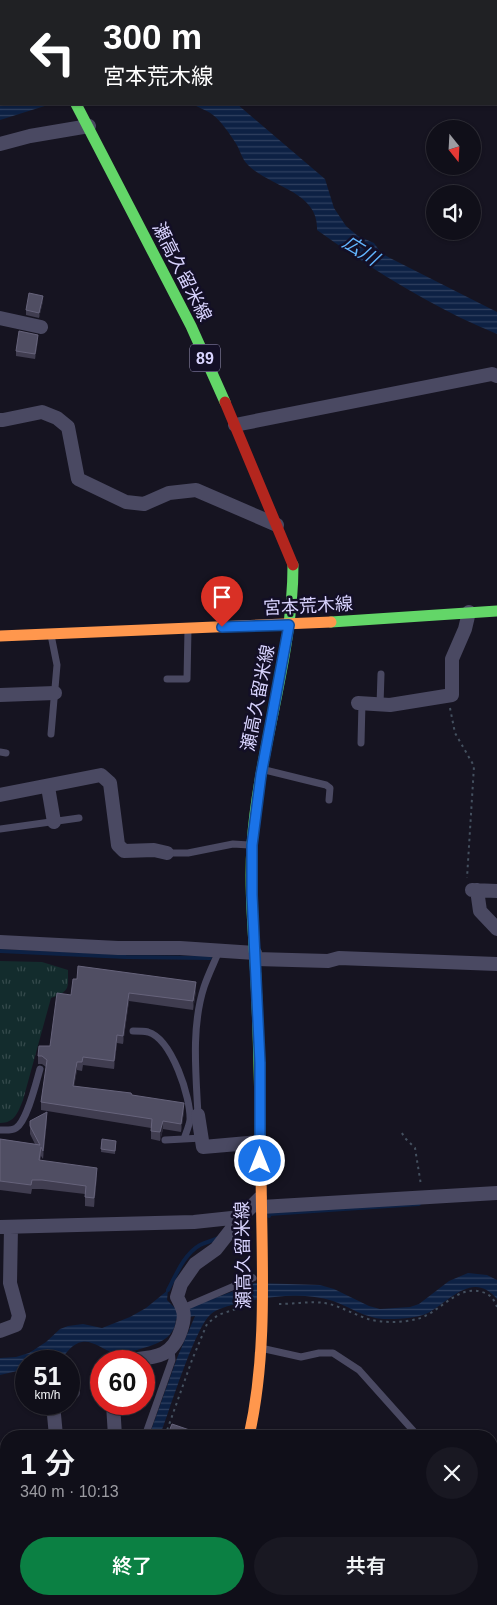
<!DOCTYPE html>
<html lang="ja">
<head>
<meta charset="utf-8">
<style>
	body { margin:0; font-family:Helvetica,"Noto Sans JP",sans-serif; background:#191822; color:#f1f3f6; height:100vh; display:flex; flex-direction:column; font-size:19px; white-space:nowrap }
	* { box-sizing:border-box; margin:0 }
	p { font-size:16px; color:#9c9ca2 }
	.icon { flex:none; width:28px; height:28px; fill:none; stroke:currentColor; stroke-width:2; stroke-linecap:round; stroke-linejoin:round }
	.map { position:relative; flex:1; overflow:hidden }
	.drawer { position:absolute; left:0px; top:1430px; width:498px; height:175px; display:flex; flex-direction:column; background:#100f19; border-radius:20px 20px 0 0; box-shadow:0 1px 4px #0004,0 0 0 1px #302f38 }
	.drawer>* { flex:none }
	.banner { position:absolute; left:0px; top:0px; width:498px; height:105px; box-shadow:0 1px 4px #0004,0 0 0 1px #302f38; background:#202124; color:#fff; overflow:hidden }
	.needle { width:32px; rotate:162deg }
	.buttons { position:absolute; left:426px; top:120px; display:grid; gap:10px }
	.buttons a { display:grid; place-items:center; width:55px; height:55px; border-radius:50%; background:#100f19; box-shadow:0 1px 4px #0004,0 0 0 1px #302f38; font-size:25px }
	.speed { position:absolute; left:15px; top:1350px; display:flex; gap:10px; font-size:25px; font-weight:700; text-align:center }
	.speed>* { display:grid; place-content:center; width:65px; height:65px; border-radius:50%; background:#100f19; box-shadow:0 1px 4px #0004,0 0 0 1px #302f38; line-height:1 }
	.speed small { font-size:12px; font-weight:400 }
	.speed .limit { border:8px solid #d22; background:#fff; color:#111 }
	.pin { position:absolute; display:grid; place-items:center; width:42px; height:42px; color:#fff; margin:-51px -21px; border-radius:50% 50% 50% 0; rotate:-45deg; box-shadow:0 0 5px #0007 }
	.pin .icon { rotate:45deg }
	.me { position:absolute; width:55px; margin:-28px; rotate:0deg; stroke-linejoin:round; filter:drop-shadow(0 0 4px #0008) }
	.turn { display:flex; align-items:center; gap:18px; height:105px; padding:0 20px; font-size:22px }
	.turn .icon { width:65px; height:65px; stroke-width:2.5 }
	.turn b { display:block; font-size:35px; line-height:42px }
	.round { display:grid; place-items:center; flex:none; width:52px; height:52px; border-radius:26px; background:#191822 }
	.head { display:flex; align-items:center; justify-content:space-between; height:85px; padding:0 20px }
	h1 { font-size:30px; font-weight:600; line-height:38px }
	.primary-button { display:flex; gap:10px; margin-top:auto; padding:10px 20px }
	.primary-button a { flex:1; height:58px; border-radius:30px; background:#0b8043; color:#fff; font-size:20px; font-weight:600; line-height:58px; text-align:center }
	.primary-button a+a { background:#191822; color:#f1f3f6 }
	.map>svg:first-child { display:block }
	.grass { fill:url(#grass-tufts) }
	.water { fill:url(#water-rules) }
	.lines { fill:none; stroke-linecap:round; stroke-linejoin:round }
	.stream { stroke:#0d2144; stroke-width:4 }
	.path { stroke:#44505f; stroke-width:2; stroke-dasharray:2.5 4; stroke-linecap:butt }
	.lane { stroke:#4a4962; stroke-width:7 }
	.street { stroke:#4a4962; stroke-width:14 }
	.fast { stroke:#63d668; stroke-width:11 }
	.slow { stroke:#ff974d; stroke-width:11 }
	.jam { stroke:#b3261e; stroke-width:11 }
	.wall { fill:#403d50 }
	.shaded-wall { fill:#282635 }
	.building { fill:#504e63; stroke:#66637b }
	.route-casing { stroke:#114b97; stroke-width:12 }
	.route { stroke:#1a73e8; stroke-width:9 }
	.labels { text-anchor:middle; stroke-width:5; stroke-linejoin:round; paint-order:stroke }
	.shield { fill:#130f26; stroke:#9e99be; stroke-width:1 }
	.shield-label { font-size:16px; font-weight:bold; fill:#d9d4ff }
	.street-label { font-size:18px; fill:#d9d4ff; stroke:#130f26 }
	.water-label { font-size:19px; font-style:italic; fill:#62b6ff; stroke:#130f26 }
</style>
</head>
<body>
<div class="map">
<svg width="497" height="1605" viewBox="0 0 497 1605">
	<defs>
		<pattern id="grass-tufts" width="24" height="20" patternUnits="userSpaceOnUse" patternTransform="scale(1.25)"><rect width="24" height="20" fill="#132c2d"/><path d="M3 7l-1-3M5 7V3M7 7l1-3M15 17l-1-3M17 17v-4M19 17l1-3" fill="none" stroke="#354a4c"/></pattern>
		<pattern id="water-rules" width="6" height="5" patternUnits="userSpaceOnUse" patternTransform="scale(1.25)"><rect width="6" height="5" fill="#0d2144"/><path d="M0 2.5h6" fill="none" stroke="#304060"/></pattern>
	</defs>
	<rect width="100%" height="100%" fill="#161421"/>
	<path class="grass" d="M 0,961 L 42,962 L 68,970 C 68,989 70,991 51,998 L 23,1100 C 18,1112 15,1123 0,1123 Z"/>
	<path class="water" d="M 6,104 L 51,104 L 0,120 L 0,106 Z
		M 193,104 L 237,104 L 325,179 L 334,208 L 346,226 L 358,236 L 374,243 L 381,253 L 390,258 L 497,312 L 497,334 C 435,309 371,269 317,230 C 319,191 269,187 248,165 C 241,158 240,149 235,142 C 229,133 221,121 213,115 C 207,110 199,108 193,104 Z
		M 468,1273 L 487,1275 L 497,1280 L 497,1299 C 473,1270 450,1301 428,1313 C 415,1319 397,1319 383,1319 C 365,1318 350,1307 333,1301 C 301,1291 264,1297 232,1305 C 225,1307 217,1309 211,1314 C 195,1327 169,1412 160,1436 L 149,1436 L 177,1358 L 195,1316 L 176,1319 C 175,1340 154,1345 137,1350 C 130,1351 121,1354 114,1353 C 103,1350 93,1340 82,1342 C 73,1343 65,1354 60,1361 L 26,1361 L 26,1369 L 0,1375 L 0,1358 L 16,1357 L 29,1353 L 46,1342 L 60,1329 L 68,1326 L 83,1324 L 102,1328 L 130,1317 L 146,1308 L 168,1290 L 167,1300 L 176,1309 L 188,1308 L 255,1283 L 320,1285 L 334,1289 L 369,1306 L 380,1309 L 410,1307 L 419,1304 L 449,1281 Z"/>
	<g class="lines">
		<path class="stream" d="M 0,951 L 126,957 L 210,958
			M 269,1216 L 269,1214 L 419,1204
			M 168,1290 C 176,1275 184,1254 200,1245 C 206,1242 212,1241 218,1238
			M 491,1457 L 497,1459"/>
		<path class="path" d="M 450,708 L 455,733 L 474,766 L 467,878
			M 402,1133 L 404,1137 L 415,1148 L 421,1185
			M 279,1304 C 293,1304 312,1301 325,1303 C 340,1306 353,1314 368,1319 C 383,1323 402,1323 417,1319 C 439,1314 457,1284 482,1292 C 490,1294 494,1299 497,1307
			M 165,1436 L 192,1360 L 207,1324 L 218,1315 L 245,1306
			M 491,1461 L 497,1463
			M 105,1605 L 108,1599"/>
		<path class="lane" d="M 167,679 L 187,679 L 188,629
			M 380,705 L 381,674
			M 51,734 L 57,665 L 51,635
			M 361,743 L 362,703
			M 0,752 L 6,753
			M 265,770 L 326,785 L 330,788 L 329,800
			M 0,829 L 79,818
			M 167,853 L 188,853 L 233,844 L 249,845
			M 133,1031 C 138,1031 144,1031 148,1032 C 172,1039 191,1098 190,1120 C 189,1126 186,1133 184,1139
			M 198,1115 C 196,1074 191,1027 204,987 C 208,975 214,963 219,951
			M 0,1130 C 5,1130 11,1131 16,1128 C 27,1121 36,1083 40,1069
			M 165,1140 L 202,1138
			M 183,1308 L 253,1278
			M 265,1349 L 301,1357 L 319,1353 L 333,1353 L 359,1370 L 418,1436
			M 145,1436 L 172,1360 L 171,1349
			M 0,1520 L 6,1516
			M 0,1570 L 6,1570
			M 439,1599 L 440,1605
			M 84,1605 L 86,1599"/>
		<path class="street" d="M 0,6 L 1,7
			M 0,144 L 30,136 L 89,126
			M 0,318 L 41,327
			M 0,420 L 3,420 L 42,412 L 57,418 L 68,427 L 78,479 L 126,502 L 144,504 L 169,493 L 196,490 L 277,525
			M 235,425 L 492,374 L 497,376
			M 0,695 L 55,693
			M 358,703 L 390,705 L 452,695 L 452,659 L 465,629 L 469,612
			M 48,787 L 54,822
			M 0,795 L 101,775 L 110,783 L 118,845 L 124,851 L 154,850 L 167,853
			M 472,890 L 497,891
			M 477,890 L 480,911 L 497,929
			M 0,942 L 118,948 L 180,948 L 255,953
			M 256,959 L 328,961 L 339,958 L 497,964
			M 198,1115 L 203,1147 L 260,1142
			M 261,1207 L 497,1193
			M 0,1227 L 194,1222 L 241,1217
			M 0,1331 L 16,1325 L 19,1316 L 10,1283 L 11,1227
			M 121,1361 C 150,1357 171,1361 181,1330 C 186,1315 184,1310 177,1297 L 181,1284 L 195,1264 L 216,1249 L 241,1217 L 260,1198
			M 69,1392 L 73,1392
			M 53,1404 L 56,1436
			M 113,1404 L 115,1436
			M 161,1599 L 170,1605
			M 202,1605 L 208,1599"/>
		<path class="fast" d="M 76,104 L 191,326 L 225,402
			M 331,622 L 497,611
			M 261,1162 C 260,1102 259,1042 256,981 C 254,936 249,890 252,845 C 258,751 293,659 293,565
			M 221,1599 L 221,1605"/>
		<path class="slow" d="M 0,636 L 331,622
			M 249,1436 C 269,1347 261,1253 261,1162"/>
		<path class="jam" d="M 30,0 L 30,1
			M 225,402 L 293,565"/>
	</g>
	<path class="wall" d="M 43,301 L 39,318 L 26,315 L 26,310 Z
		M 38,340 L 35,359 L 16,356 L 16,351 Z
		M 196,991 L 193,1010 L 129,1001 L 123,1044 L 117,1043 L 114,1069 L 83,1065 L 82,1071 L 77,1070 L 74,1086 L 132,1095 L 184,1111 L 181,1132 L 163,1129 L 160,1141 L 151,1139 L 151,1128 L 41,1110 L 41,1102 L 46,1067 L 42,1064 L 38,1064 L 38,1056 L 50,1046 L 71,995 Z
		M 47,1120 L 43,1159 L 41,1156 L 40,1161 L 97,1176 L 94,1207 L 85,1206 L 85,1194 L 42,1189 L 32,1189 L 31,1194 L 0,1190 L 0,1139 L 35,1144 L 30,1134 L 30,1121 Z
		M 102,1139 L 116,1143 L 115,1154 L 101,1152 Z"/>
	<path class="shaded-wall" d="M 43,296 L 43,301 L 39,318 L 39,313 Z
		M 38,335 L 38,340 L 35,359 L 35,354 Z
		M 196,982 L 196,991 L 193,1010 L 193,1001 Z
		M 129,993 L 129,1001 L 123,1044 L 123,1036 Z
		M 117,1035 L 117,1043 L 114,1069 L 114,1061 Z
		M 77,1062 L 77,1070 L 73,1094 L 73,1086 Z
		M 184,1103 L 184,1111 L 181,1132 L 181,1124 Z
		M 47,1112 L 47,1120 L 43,1159 L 43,1151 Z
		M 163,1121 L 163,1129 L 160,1141 L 160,1132 Z
		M 97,1168 L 97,1176 L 94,1207 L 94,1198 Z"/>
	<path class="building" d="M 29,293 L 43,296 L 39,313 L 26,310 Z
		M 19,331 L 38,335 L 35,354 L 16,351 Z
		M 78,966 L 196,982 L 193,1001 L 129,993 L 123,1036 L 117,1035 L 114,1061 L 83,1057 L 82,1062 L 77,1062 L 73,1086 L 131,1093 L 132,1095 L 184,1103 L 181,1124 L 163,1121 L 160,1132 L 151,1131 L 152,1119 L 41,1102 L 47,1060 L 42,1056 L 38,1056 L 39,1046 L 50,1046 L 57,993 L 71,995 L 73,979 L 77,979 Z
		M 47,1112 L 43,1151 L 41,1147 L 39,1160 L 97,1168 L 94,1198 L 85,1197 L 86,1186 L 42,1180 L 32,1180 L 31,1185 L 0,1181 L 0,1139 L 40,1145 L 30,1126 L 30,1121 Z
		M 102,1139 L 116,1141 L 115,1151 L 101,1149 Z
		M 172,1424 L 207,1436 L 167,1436 Z"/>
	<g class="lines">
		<defs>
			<path id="route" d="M 222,627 L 289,625 L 261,775 L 252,845 L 252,895 L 260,1063 L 260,1161"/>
		</defs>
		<use href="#route" class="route-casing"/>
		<use href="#route" class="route"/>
	</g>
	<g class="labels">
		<rect class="shield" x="190" y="344.5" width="30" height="27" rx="4"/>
		<g class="shield-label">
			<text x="205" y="364">89</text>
		</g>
		<g class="street-label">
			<text transform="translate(182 272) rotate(63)" y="6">瀬高久留米線</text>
			<text transform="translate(308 606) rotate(-3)" y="6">宮本荒木線</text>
			<text transform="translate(258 698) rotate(-79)" y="6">瀬高久留米線</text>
			<text transform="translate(243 1255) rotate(-91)" y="6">瀬高久留米線</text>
		</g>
		<g class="water-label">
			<text transform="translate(361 250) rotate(32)" y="7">広川</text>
		</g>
	</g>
</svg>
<div class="buttons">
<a><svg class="needle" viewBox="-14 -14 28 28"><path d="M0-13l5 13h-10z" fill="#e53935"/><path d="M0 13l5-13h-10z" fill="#9c9ca2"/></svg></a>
<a><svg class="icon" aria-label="sound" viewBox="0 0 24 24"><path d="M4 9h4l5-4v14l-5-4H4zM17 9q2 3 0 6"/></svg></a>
</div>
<div class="speed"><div>51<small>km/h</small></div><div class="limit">60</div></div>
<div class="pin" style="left:222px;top:627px;background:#d93025"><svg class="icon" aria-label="arrive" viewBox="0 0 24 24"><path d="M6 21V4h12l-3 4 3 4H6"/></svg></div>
<svg class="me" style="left:260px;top:1161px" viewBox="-20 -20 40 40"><circle r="17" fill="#1a73e8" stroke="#fff" stroke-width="3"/><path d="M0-11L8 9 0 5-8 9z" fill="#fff"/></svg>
<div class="banner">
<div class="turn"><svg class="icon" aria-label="left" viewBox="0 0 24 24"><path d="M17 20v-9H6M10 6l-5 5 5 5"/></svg><div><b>300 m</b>宮本荒木線</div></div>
</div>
<section class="drawer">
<div class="head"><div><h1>1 分</h1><p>340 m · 10:13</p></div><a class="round"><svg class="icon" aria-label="close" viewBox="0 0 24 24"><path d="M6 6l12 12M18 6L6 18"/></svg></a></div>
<div class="primary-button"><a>終了</a><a>共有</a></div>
</section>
</div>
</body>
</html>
